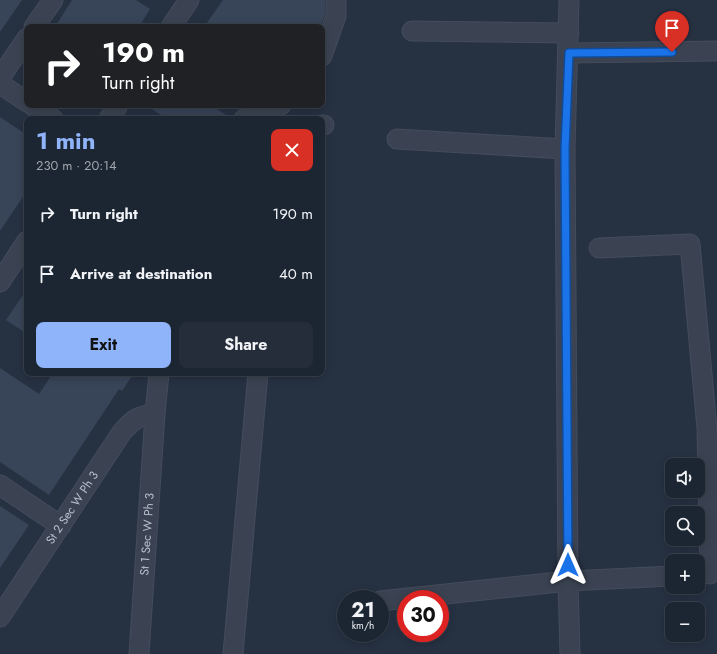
<!DOCTYPE html>
<html lang="en">
<head>
<meta charset="utf-8">
<style>
	body { margin:0; font-family:Jost,sans-serif; background:#252d3a; color:#f1f3f6; height:100vh; display:flex; flex-direction:column; font-size:15px; white-space:nowrap }
	* { box-sizing:border-box; margin:0 }
	p { font-size:13px; color:#a0a5ac }
	.icon { flex:none; width:22px; height:22px; fill:none; stroke:currentColor; stroke-width:2; stroke-linecap:round; stroke-linejoin:round }
	.map { position:relative; flex:1; overflow:hidden }
	.sheet { position:absolute; left:24px; top:116px; width:301px; height:260px; display:flex; flex-direction:column; background:#1c2532; border-radius:8px; box-shadow:0 2px 10px #0003,0 0 0 1px #3a424d }
	.sheet>* { flex:none }
	.top-card { position:absolute; left:24px; top:24px; width:301px; height:84px; border-radius:8px; box-shadow:0 2px 10px #0003,0 0 0 1px #3a424d; background:#202124; color:#fff; overflow:hidden }
	.tools { position:absolute; left:665px; top:458px; display:grid; gap:8px }
	.tools a { display:grid; place-items:center; width:40px; height:40px; border-radius:8px; background:#1c2532; box-shadow:0 2px 10px #0003,0 0 0 1px #3a424d; font-size:20px }
	.speed { position:absolute; left:337px; top:590px; display:flex; gap:8px; font-size:20px; font-weight:700; text-align:center }
	.speed>* { display:grid; place-content:center; width:52px; height:52px; border-radius:50%; background:#1c2532; box-shadow:0 2px 10px #0003,0 0 0 1px #3a424d; line-height:1 }
	.speed small { font-size:10px; font-weight:400 }
	.speed .limit { border:6px solid #d22; background:#fff; color:#111 }
	.pin { position:absolute; display:grid; place-items:center; width:34px; height:34px; color:#fff; margin:-41px -17px; border-radius:50% 50% 50% 0; rotate:-45deg; box-shadow:0 0 4px #0007 }
	.pin .icon { rotate:45deg }
	.me { position:absolute; width:44px; margin:-22px; rotate:0deg; stroke-linejoin:round; filter:drop-shadow(0 0 3px #0008) }
	.turn { display:flex; align-items:center; gap:14px; height:84px; padding:0 12px; font-size:18px }
	.turn .icon { width:52px; height:52px; stroke-width:2.5 }
	.turn b { display:block; font-size:28px; line-height:34px }
	.round { display:grid; place-items:center; flex:none; width:42px; height:42px; border-radius:8px; background:#252d3a }
	.overview { display:flex; align-items:center; justify-content:space-between; height:68px; padding:0 12px }
	h1 { font-size:24px; font-weight:700; line-height:30px; color:#8fb4f9 }
	.action { display:flex; gap:8px; margin-top:auto; padding:8px 12px }
	.action a { flex:1; height:46px; border-radius:8px; background:#8fb4f9; color:#111; font-size:16px; font-weight:700; line-height:46px; text-align:center }
	.action a+a { background:#252d3a; color:#f1f3f6 }
	ul { padding:0; list-style:none }
	li { display:flex; align-items:center; gap:12px; height:60px; padding:0 12px }
	li div { flex:1 }
	li b { display:block; font-size:15px }
	li em { font-style:normal }
	.map>svg:first-child { display:block }
	.building { fill:#384558 }
	.lines { fill:none; stroke-linecap:round; stroke-linejoin:round }
	.street-casing { stroke:#444c5b; stroke-width:21 }
	.street { stroke:#3b4352; stroke-width:19 }
	.route-casing { stroke:#114b97; stroke-width:10 }
	.route { stroke:#1a73e8; stroke-width:7 }
	.labels { text-anchor:middle; stroke-width:4; stroke-linejoin:round; paint-order:stroke }
	.street-label { font-size:12px; fill:#b8bfcc; stroke:#1f2837 }
</style>
</head>
<body>
<div class="map">
<svg width="717" height="654" viewBox="0 0 717 654">
	<rect width="100%" height="100%" fill="#263142"/>
	<path class="building" d="M 0,0 L 22,0 L 0,32 Z
		M 72,0 L 136,0 L 150,9 L 139,27 L 55,27 Z
		M 223,0 L 325,0 L 325,14 L 320,27 L 204,27 Z
		M 146,105 L 211,105 L 232,119 L 167,119 Z
		M 0,117 L 27,135 L 27,191 L 0,231 Z
		M 27,289 L 27,334 L 6,320 Z
		M 0,368 L 39,394 L 53,373 L 134,373 L 122,391 L 119,389 L 49,495 L 0,462 Z
		M 0,506 L 29,525 L 0,568 Z"/>
	<g class="lines">
		<defs>
			<g id="street">
				<path d="M 569,0 L 565,149 L 568,581 L 570,654"/>
				<path d="M 34,27 L 53,0"/>
				<path d="M 171,27 L 189,0"/>
				<path d="M 412,31 L 569,33"/>
				<path d="M 569,53 L 717,51"/>
				<path d="M 322,56 L 336,16 L 336,0"/>
				<path d="M 0,78 L 27,38"/>
				<path d="M 0,84 L 27,102"/>
				<path d="M 32,105 L 53,119"/>
				<path d="M 109,119 L 118,105"/>
				<path d="M 244,119 L 247,117 L 281,105"/>
				<path d="M 322,125 L 324,125"/>
				<path d="M 397,139 L 565,149"/>
				<path d="M 599,248 L 690,244 L 707,428 L 710,574"/>
				<path d="M 0,282 L 27,241"/>
				<path d="M 0,485 L 61,526"/>
				<path d="M 380,601 L 568,581 L 672,576"/>
				<path id="s1" d="M 0,617 L 122,432 C 134,419 137,416 155,414"/>
				<path id="s2" d="M 139,654 L 155,414 L 159,373"/>
				<path d="M 233,654 L 258,373"/>
			</g>
		</defs>
		<use href="#street" class="street-casing"/>
		<use href="#street" class="street"/>
	</g>
	<g class="lines">
		<defs>
			<path id="route" d="M 568,565 L 565,149 L 569,53 L 672,52"/>
		</defs>
		<use href="#route" class="route-casing"/>
		<use href="#route" class="route"/>
	</g>
	<g class="labels">
		<g class="street-label">
			<text dy="4" stroke="none"><textPath href="#s1" startOffset="131">St 2 Sec W Ph 3</textPath></text>
			<text dy="4" stroke="none"><textPath href="#s2" startOffset="120">St 1 Sec W Ph 3</textPath></text>
		</g>
	</g>
</svg>
<div class="tools">
<a><svg class="icon" aria-label="sound" viewBox="0 0 24 24"><path d="M4 9h4l5-4v14l-5-4H4zM17 9q2 3 0 6"/></svg></a>
<a><svg class="icon" aria-label="search" viewBox="0 0 24 24"><circle cx="10" cy="10" r="6"/><path d="M15 15l6 6"/></svg></a>
<a>+</a>
<a>−</a>
</div>
<div class="speed"><div>21<small>km/h</small></div><div class="limit">30</div></div>
<div class="pin" style="left:672px;top:52px;background:#d93025"><svg class="icon" aria-label="arrive" viewBox="0 0 24 24"><path d="M6 21V4h12l-3 4 3 4H6"/></svg></div>
<svg class="me" style="left:568px;top:565px" viewBox="-20 -20 40 40"><path d="M0-17L14 15 0 8-14 15z" fill="#1a73e8" stroke="#fff" stroke-width="4"/></svg>
<div class="top-card">
<div class="turn"><svg class="icon" aria-label="right" viewBox="0 0 24 24"><path d="M7 20v-9h11M14 6l5 5-5 5"/></svg><div><b>190 m</b>Turn right</div></div>
</div>
<section class="sheet">
<div class="overview"><div><h1>1 min</h1><p>230 m · 20:14</p></div><a class="round" style="background:#d93025;color:#fff"><svg class="icon" aria-label="close" viewBox="0 0 24 24"><path d="M6 6l12 12M18 6L6 18"/></svg></a></div>
<ul>
<li><svg class="icon" aria-label="right" viewBox="0 0 24 24"><path d="M7 20v-9h11M14 6l5 5-5 5"/></svg><div><b>Turn right</b></div><em>190 m</em></li>
<li><svg class="icon" aria-label="arrive" viewBox="0 0 24 24"><path d="M6 21V4h12l-3 4 3 4H6"/></svg><div><b>Arrive at destination</b></div><em>40 m</em></li>
</ul>
<div class="action"><a>Exit</a><a>Share</a></div>
</section>
</div>
</body>
</html>
